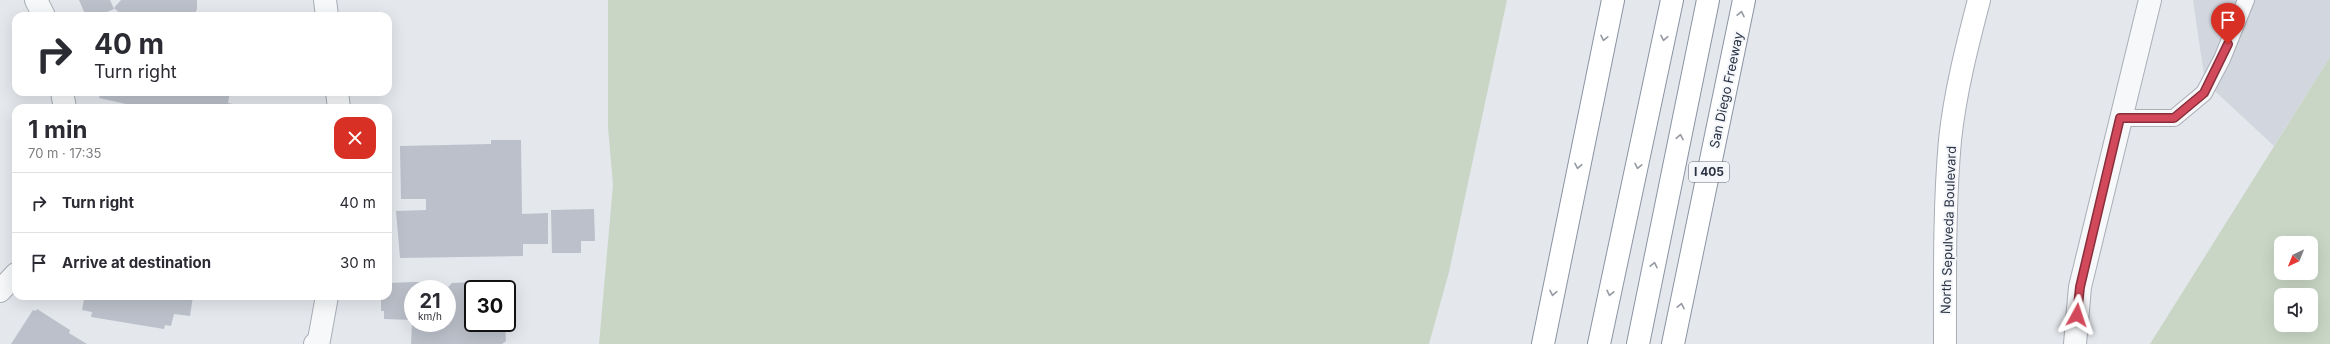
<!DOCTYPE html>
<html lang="en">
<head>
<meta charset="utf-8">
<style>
	body { margin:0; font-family:Inter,sans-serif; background:#f7f7f7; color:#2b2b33; height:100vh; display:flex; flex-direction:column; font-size:15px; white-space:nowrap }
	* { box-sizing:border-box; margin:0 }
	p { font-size:13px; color:#7c7c81 }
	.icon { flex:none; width:22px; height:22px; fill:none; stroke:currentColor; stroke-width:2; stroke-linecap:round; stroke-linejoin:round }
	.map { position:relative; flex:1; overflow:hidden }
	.sheet { position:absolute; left:12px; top:104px; width:380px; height:196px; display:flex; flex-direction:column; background:#fff; border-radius:12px; box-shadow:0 4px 16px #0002 }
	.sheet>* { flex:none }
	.banner { position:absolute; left:12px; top:12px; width:380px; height:84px; border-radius:12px; box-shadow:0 4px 16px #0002; background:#fff; color:#2b2b33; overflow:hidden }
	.needle { width:26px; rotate:223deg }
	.tools { position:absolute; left:2274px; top:236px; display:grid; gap:8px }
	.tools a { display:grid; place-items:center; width:44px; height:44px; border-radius:8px; background:#fff; box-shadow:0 4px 16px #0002; font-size:20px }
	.speed { position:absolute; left:404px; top:280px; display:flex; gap:8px; font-size:20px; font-weight:700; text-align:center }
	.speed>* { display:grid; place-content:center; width:52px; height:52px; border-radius:50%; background:#fff; box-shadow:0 4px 16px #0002; line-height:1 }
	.speed small { font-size:10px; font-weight:400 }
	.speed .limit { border:2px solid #111; border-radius:6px; background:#fff; color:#111 }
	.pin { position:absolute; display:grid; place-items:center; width:34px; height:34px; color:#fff; margin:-41px -17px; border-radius:50% 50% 50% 0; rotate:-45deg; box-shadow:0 0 4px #0007 }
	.pin .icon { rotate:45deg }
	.me { position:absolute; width:44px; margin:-22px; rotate:5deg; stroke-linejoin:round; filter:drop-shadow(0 0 3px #0008) }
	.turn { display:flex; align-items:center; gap:14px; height:84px; padding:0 16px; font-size:18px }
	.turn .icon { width:52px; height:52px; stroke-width:2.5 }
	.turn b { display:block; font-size:28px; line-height:34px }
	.round { display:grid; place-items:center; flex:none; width:42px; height:42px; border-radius:12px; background:#f7f7f7 }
	.summary { display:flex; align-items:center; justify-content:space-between; height:68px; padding:0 16px }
	h1 { font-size:24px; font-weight:700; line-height:30px }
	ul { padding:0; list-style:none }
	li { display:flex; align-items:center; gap:12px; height:60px; padding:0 16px; border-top:1px solid #e1e1e2 }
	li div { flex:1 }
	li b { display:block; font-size:15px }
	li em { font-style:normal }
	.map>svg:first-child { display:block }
	.built { fill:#d2d6de }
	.green { fill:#c9d6c5; fill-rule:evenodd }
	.building { fill:#bbc0ca }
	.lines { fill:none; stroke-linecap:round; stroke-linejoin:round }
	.service-casing { stroke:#a9aeb7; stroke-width:18 }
	.minor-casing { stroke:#a9aeb7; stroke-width:24 }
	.secondary-casing { stroke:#a9aeb7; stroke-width:24 }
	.motorway-casing { stroke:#8b94a3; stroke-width:24 }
	.service { stroke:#f7f8fa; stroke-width:16 }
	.minor { stroke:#f7f8fa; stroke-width:22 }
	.secondary { stroke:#fff; stroke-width:22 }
	.motorway { stroke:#fff; stroke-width:22 }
	.oneway { stroke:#959aa2 }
	.route-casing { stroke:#882f3b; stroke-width:10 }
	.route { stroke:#d1495b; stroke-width:7 }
	.labels { text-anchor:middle; stroke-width:4; stroke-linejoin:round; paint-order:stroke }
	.shield { fill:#f4f6f9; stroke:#676e7b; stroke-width:1 }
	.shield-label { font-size:12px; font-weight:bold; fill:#2b3445 }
	.street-label { font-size:13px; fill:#2b3445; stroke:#f4f6f9 }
</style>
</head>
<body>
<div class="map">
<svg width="2330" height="344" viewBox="0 0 2330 344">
	<rect width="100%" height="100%" fill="#e4e7ec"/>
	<path class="built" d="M 2193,0 L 2330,0 L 2330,57 L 2274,146 L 2205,82 Z"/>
	<path class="green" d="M 608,0 L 1507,0 L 1449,272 L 1429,344 L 599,344 L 613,185 L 608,127 Z
		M 2330,57 L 2330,344 L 2150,344 ZM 2281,243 L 2311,243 L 2311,273 L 2281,273 ZM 2281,295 L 2311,295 L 2311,325 L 2281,325 Z"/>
	<path class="building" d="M 79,0 L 110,0 L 114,9 L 98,16 L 86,16 Z
		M 121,0 L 197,0 L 197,9 L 194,16 L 123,16 L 114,8 Z
		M 101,92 L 230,92 L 228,103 L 233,104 L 232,108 L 144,108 L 99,98 Z
		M 491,140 L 521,140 L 522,214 L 548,213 L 548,244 L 523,244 L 523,256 L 400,258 L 396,211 L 426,210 L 426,199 L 401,199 L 400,146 L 491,144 Z
		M 594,209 L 595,241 L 581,241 L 581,253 L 552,253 L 551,210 Z
		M 502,281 L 513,291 L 514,309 L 507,317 L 507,289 L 473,289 L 473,323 L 505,323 L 506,341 L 502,344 L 411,344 L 412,323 L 447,323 L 447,288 L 452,283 Z
		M 415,282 L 439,282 L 446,289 L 413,289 L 413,320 L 384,319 L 384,311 L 381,311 L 381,296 L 388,296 L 388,283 Z
		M 72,296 L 193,296 L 190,316 L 174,314 L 171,326 L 165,325 L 164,329 L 91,317 L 92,312 L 82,310 L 84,299 Z
		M 37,309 L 70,330 L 69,333 L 87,344 L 11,344 L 33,310 L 36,311 Z"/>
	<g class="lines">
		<defs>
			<path id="service" d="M 2120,118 L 2174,118 L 2204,93 L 2222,59 L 2246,0"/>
			<path id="minor" d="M 36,0 L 44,16
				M 325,0 L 327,16
				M 62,92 L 65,108
				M 337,92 L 339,108
				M 0,291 L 16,274
				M 315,344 L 319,340 L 327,296
				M 2075,344 L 2080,287 L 2150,0"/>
			<path id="secondary" d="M 1945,344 C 1945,276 1944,208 1950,140 C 1955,93 1967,46 1979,0"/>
			<path id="motorway" d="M 1543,344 L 1613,0
				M 1599,344 L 1672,0
				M 1638,344 L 1708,0
				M 1673,344 L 1744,0"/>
		</defs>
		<use href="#service" class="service-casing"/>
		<use href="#minor" class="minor-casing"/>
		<use href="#secondary" class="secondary-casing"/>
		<use href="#motorway" class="motorway-casing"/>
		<use href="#service" class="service"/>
		<use href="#minor" class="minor"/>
		<use href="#secondary" class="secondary"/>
		<use href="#motorway" class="motorway"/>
	</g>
	<defs><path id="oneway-chevron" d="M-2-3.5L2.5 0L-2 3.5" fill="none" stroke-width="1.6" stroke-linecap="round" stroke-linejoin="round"/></defs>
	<g class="oneway">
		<use href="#oneway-chevron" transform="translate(1741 14) rotate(-78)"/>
		<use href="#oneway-chevron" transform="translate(1604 38) rotate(102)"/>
		<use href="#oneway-chevron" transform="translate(1664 38) rotate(101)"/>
		<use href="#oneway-chevron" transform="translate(1680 137) rotate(-79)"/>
		<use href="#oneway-chevron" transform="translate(1578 166) rotate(101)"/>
		<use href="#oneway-chevron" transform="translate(1638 166) rotate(102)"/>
		<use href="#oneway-chevron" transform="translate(1654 265) rotate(-78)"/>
		<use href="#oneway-chevron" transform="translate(1553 293) rotate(101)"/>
		<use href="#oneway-chevron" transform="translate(1610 293) rotate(102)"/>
		<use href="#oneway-chevron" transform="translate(1681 306) rotate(-78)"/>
	</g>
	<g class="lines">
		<defs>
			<path id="route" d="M 2077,315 L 2080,287 L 2120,118 L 2174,118 L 2204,93 L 2228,44"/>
		</defs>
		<use href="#route" class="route-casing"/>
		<use href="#route" class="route"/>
	</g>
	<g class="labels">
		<rect class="shield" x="1689" y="162" width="40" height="20" rx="3"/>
		<g class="shield-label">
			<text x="1709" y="176">I 405</text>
		</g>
		<g class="street-label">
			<text transform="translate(1726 90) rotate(-78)" y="5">San Diego Freeway</text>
			<text transform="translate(1948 230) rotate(-88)" y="5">North Sepulveda Boulevard</text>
		</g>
	</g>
</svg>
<div class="tools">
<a><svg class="needle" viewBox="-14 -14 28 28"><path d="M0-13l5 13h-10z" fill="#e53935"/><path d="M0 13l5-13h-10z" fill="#7c7c81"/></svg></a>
<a><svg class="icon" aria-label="sound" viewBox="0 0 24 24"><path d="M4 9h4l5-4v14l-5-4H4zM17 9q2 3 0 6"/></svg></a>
</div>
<div class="speed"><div>21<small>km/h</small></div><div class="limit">30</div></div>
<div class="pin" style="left:2228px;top:44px;background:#d93025"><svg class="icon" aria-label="arrive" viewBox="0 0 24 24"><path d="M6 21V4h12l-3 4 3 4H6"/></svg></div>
<svg class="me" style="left:2077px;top:315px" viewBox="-20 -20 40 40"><path d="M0-17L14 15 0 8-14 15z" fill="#d1495b" stroke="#fff" stroke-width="4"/></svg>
<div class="banner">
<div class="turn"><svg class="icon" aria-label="right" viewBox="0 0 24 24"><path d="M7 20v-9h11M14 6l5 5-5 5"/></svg><div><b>40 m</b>Turn right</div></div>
</div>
<section class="sheet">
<div class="summary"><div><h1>1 min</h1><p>70 m · 17:35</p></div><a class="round" style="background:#d93025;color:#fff"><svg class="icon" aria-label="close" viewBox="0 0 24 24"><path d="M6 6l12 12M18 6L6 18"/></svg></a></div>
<ul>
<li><svg class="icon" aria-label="right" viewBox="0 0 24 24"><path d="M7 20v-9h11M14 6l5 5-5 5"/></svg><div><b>Turn right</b></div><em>40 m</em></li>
<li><svg class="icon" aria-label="arrive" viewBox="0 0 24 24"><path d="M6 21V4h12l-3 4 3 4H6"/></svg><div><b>Arrive at destination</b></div><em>30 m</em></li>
</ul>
</section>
</div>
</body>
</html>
